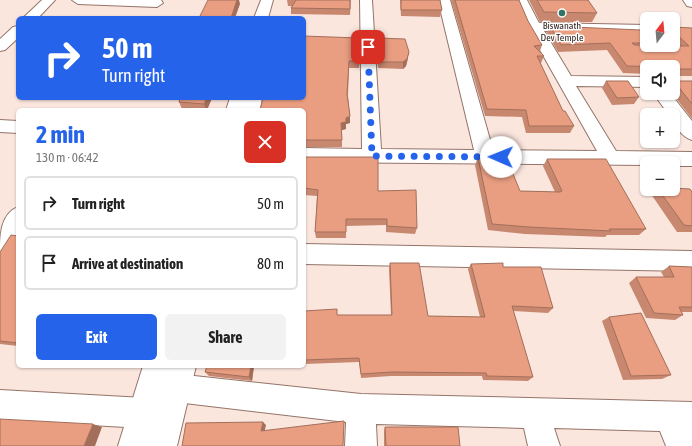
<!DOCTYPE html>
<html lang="en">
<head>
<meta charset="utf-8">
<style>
	body { margin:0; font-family:"Asap Condensed",sans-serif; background:#f2f2f2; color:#222; height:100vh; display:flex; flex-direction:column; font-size:15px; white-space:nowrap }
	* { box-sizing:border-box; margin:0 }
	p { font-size:13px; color:#767676 }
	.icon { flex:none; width:22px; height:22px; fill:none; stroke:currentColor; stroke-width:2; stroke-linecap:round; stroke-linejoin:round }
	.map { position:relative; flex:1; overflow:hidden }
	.drawer { position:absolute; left:16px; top:108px; width:290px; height:260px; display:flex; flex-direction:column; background:#fff; border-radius:6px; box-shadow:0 1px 3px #0004 }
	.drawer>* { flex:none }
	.hud { position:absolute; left:16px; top:16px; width:290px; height:84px; border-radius:6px; box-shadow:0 1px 3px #0004; background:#2563eb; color:#fff; overflow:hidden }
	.needle { width:26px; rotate:16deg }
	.controls { position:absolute; left:640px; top:12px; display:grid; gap:8px }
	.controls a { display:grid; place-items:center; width:40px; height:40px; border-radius:6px; background:#fff; box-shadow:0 1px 3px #0004; font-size:20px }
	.pin { position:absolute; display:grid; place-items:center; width:34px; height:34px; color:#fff; margin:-17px; border-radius:8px; box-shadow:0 2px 6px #0006 }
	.me { position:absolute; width:44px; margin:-22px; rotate:271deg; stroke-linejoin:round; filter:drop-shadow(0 0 3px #0008) }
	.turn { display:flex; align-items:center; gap:14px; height:84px; padding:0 20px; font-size:18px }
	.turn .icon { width:52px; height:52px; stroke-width:2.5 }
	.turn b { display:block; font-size:28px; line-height:34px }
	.round { display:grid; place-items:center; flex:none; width:42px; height:42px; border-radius:6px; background:#f2f2f2 }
	.headline { display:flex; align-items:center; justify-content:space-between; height:68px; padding:0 20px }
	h1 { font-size:24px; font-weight:700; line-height:30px; color:#2563eb }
	.primary-button { display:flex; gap:8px; margin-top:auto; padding:8px 20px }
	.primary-button a { flex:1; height:46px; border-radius:6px; background:#2563eb; color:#fff; font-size:16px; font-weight:700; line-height:46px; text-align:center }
	.primary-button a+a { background:#f2f2f2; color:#222 }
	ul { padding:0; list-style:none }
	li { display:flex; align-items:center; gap:12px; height:54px; margin:0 8px 6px; padding:0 12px; border:2px solid #e0e0e0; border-radius:6px }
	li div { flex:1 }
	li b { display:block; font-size:15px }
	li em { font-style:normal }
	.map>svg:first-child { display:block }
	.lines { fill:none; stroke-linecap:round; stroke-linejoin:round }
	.minor-casing { stroke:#937468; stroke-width:2 }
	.tertiary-casing { stroke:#937468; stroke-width:2 }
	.minor { fill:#fff; fill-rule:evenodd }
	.tertiary { fill:#fff; fill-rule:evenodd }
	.wall { fill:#c88870 }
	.shaded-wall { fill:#a36f5b }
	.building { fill:#e99e82; stroke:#a36f5b }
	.route { stroke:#2563eb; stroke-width:7; stroke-dasharray:0 12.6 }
	.poi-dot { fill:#317364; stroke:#fff; stroke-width:1.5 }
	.labels { text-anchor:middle; stroke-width:3; stroke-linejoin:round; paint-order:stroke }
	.far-poi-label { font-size:10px; fill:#2c1f1a; stroke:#fff }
</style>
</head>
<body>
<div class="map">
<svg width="692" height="446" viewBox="0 0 692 446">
	<rect width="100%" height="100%" fill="#fbe6de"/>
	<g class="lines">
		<defs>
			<path id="minor" d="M 42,0 L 55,0 L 38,18 L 23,18 Z
				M 72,0 L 161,0 L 163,3 L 157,7 L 78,4 Z
				M 360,0 L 372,0 L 381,149 L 474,150 L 438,0 L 450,0 L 493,150 L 597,151 L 527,27 L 515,0 L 527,0 L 539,23 L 647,25 L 647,33 L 544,31 L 571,76 L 647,77 L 647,87 L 576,86 L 616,151 L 692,152 L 692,166 L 673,166 L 673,163 L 647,163 L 647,165 L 304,162 L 304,148 L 362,149 Z
				M 683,0 L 692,0 L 692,7 L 687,6 Z
				M 18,26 L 18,38 L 5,50 L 0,51 L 0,39 L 13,27 Z
				M 653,93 L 670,93 L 692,121 L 692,140 C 682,137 673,125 673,115 L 669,115 Z
				M 0,120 L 18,121 L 18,133 L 0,132 Z
				M 18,207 C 18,225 20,247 0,254 C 0,236 0,214 18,207 Z
				M 304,244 L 692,251 L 692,271 L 304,264 Z
				M 161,374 L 176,374 L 361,394 L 692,402 L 692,446 L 666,446 L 660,431 L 554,428 L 560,446 L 528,446 L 524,428 L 376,424 L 377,446 L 345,446 L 346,422 L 176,402 L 161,402 L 151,398 L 147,388 L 151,378 Z
				M 0,390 L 144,398 L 155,402 L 159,413 L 155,424 L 144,428 L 0,420 Z"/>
			<path id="tertiary" d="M 261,0 L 273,0 L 268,18 L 254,18 Z
				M 230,98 L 262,98 L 260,110 L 226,110 Z
				M 143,366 L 196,366 L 177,446 L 118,446 Z"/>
		</defs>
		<use href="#minor" class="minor-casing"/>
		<use href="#tertiary" class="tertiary-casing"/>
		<use href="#minor" class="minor"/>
		<use href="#tertiary" class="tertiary"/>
	</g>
	<path class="wall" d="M 287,0 L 351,0 L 350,15 L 291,14 L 291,8 L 292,6 L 288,6 Z
		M 400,0 L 440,0 L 442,10 L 440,17 L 401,16 Z
		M 451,0 L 519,0 L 528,21 L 542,45 L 540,51 L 544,56 L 541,63 L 540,63 L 563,111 L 574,126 L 570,133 L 526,133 L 522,117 L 485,116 Z
		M 529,0 L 588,0 L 597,13 L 592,22 L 540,22 Z
		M 550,26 L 641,43 L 639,45 L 677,46 L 673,42 L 673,27 L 692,28 L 692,76 L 677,76 L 677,81 L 692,81 L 692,119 L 672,93 L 673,93 L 673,67 L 647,67 L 647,74 L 623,73 L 607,50 L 558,52 L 547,33 Z
		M 304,36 L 360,61 L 359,68 L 349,68 L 348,96 L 350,116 L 350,123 L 346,124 L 346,129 L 342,130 L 342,147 L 304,147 Z
		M 377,38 L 408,59 L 406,66 L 403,69 L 378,68 L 376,45 Z
		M 606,81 L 639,97 L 634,104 L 612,105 L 602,88 Z
		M 56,98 L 85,98 L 84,100 L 56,99 Z
		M 180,98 L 212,98 L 207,110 L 197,110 L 182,109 L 179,102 Z
		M 304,157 L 378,191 L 417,228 L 415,234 L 386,232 L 386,225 L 346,226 L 346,238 L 316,238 L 315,232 L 317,196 L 304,195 Z
		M 478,158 L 520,191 L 555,192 L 543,166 L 547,159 L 646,229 L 639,235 L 607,235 L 605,237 L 525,234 L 488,230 L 475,165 Z
		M 656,189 L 673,189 L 692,192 L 692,232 L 677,232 L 651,194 Z
		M 18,236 L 18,346 L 0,344 L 0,252 Z
		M 390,263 L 428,316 L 480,317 L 468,269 L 471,264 L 503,267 L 553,308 L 548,313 L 513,311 L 533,377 L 528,381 L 483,380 L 482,376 L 391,376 L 361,378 L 359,362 L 304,364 L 304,311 L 337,315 L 391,315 L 389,269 Z
		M 669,266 L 692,267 L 692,312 L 681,312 L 683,315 L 675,320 L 646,318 L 629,283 L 636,277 L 664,277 L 661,272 Z
		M 609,317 L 671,375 L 662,379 L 623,380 L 602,321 Z
		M 207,366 L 254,366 L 252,381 L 209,376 L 205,372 Z
		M 385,427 L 460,446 L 384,446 L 384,431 Z"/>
	<path class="shaded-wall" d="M 237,0 L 239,0 L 240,4 L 235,18 L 231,18 Z
		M 409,52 L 406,66 L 403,69 L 403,62 Z
		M 207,98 L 212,98 L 207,110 L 206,110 L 204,104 Z
		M 350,116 L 350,123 L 346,124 L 346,129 L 342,130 L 341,123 L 346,118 Z
		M 251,366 L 254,366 L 252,381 L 249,377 Z
		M 263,422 L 266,425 L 264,434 L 261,431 Z
		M 93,424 L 102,427 L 95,446 L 84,446 Z"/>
	<path class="building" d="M 208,0 L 237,0 L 231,18 L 199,18 Z
		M 296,0 L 350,0 L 350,9 L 291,8 Z
		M 401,0 L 440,0 L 442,10 L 401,10 Z
		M 455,0 L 519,0 L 528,21 L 542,45 L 534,46 L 544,56 L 537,56 L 563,111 L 565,111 L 574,126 L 529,126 L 526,110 L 487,109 Z
		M 537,0 L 588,0 L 597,13 L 544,12 Z
		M 550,26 L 641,30 L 641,43 L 632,43 L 634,45 L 689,46 L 673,31 L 673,27 L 692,28 L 692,69 L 677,69 L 677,81 L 692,81 L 692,104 L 677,85 L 673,85 L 673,67 L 627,66 L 610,43 L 561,45 Z
		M 304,36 L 359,38 L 360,61 L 349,61 L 347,94 L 350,116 L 346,118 L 346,122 L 341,123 L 342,140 L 304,140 L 304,110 L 260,110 L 263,98 L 304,98 Z
		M 377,38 L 405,39 L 409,52 L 407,59 L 403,62 L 378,62 Z
		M 606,81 L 628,81 L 639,97 L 617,98 Z
		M 180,98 L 207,98 L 204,104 L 179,102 Z
		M 304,157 L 378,157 L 378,191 L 416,190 L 417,228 L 387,226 L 387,219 L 346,219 L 346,232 L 315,232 L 318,190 L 304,188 Z
		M 478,158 L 507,159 L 520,191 L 560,192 L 562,191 L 547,159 L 606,159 L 646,229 L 609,229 L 611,231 L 529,227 L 492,224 Z
		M 673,188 L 690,189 L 692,192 L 692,226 L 684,225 L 658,189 L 673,189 Z
		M 11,235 L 18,236 L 18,343 L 0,341 L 0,252 Z
		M 390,263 L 419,263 L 428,316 L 485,317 L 471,264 L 503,263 L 503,267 L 541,267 L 553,308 L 512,306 L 533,377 L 487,376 L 486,373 L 392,372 L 361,374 L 359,358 L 304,360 L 304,311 L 337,309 L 337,315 L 392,315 Z
		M 669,266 L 692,267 L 692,307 L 679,307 L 683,315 L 654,313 L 636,277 L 674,277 Z
		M 641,313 L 671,375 L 631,376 L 609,317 Z
		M 207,366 L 251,366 L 249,377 L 205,372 Z
		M 0,419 L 93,424 L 84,446 L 0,446 Z
		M 344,421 L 343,446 L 182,446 L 186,423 L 263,422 L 261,431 Z
		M 385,427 L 458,427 L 460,446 L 386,446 Z"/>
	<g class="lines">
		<path class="route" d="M 368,47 L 372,156 L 501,157"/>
	</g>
	<circle class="poi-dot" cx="562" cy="13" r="4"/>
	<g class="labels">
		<g class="far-poi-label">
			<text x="562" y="29">Biswanath<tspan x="562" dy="12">Dev Temple</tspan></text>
		</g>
	</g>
</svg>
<div class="controls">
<a><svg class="needle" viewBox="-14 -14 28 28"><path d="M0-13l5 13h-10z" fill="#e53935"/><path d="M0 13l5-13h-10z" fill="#767676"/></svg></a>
<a><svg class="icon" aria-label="sound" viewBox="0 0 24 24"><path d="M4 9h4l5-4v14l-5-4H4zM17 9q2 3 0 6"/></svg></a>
<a>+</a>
<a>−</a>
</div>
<div class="pin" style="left:368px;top:47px;background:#d93025"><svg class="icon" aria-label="arrive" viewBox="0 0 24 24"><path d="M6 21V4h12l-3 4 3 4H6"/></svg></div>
<svg class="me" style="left:501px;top:157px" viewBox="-20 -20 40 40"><circle r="19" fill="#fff"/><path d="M0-13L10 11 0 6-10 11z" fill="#2563eb"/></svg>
<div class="hud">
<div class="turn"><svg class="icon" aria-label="right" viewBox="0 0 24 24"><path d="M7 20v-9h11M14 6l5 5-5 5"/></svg><div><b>50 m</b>Turn right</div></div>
</div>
<section class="drawer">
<div class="headline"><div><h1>2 min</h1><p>130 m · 06:42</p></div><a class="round" style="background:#d93025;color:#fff"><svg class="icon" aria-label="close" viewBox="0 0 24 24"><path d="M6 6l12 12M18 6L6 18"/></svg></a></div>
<ul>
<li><svg class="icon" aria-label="right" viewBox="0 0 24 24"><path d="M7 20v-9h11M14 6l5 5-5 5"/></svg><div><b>Turn right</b></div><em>50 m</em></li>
<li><svg class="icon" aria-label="arrive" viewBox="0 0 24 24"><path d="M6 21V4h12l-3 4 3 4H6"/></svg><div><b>Arrive at destination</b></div><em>80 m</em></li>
</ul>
<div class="primary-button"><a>Exit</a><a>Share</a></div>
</section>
</div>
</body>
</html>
